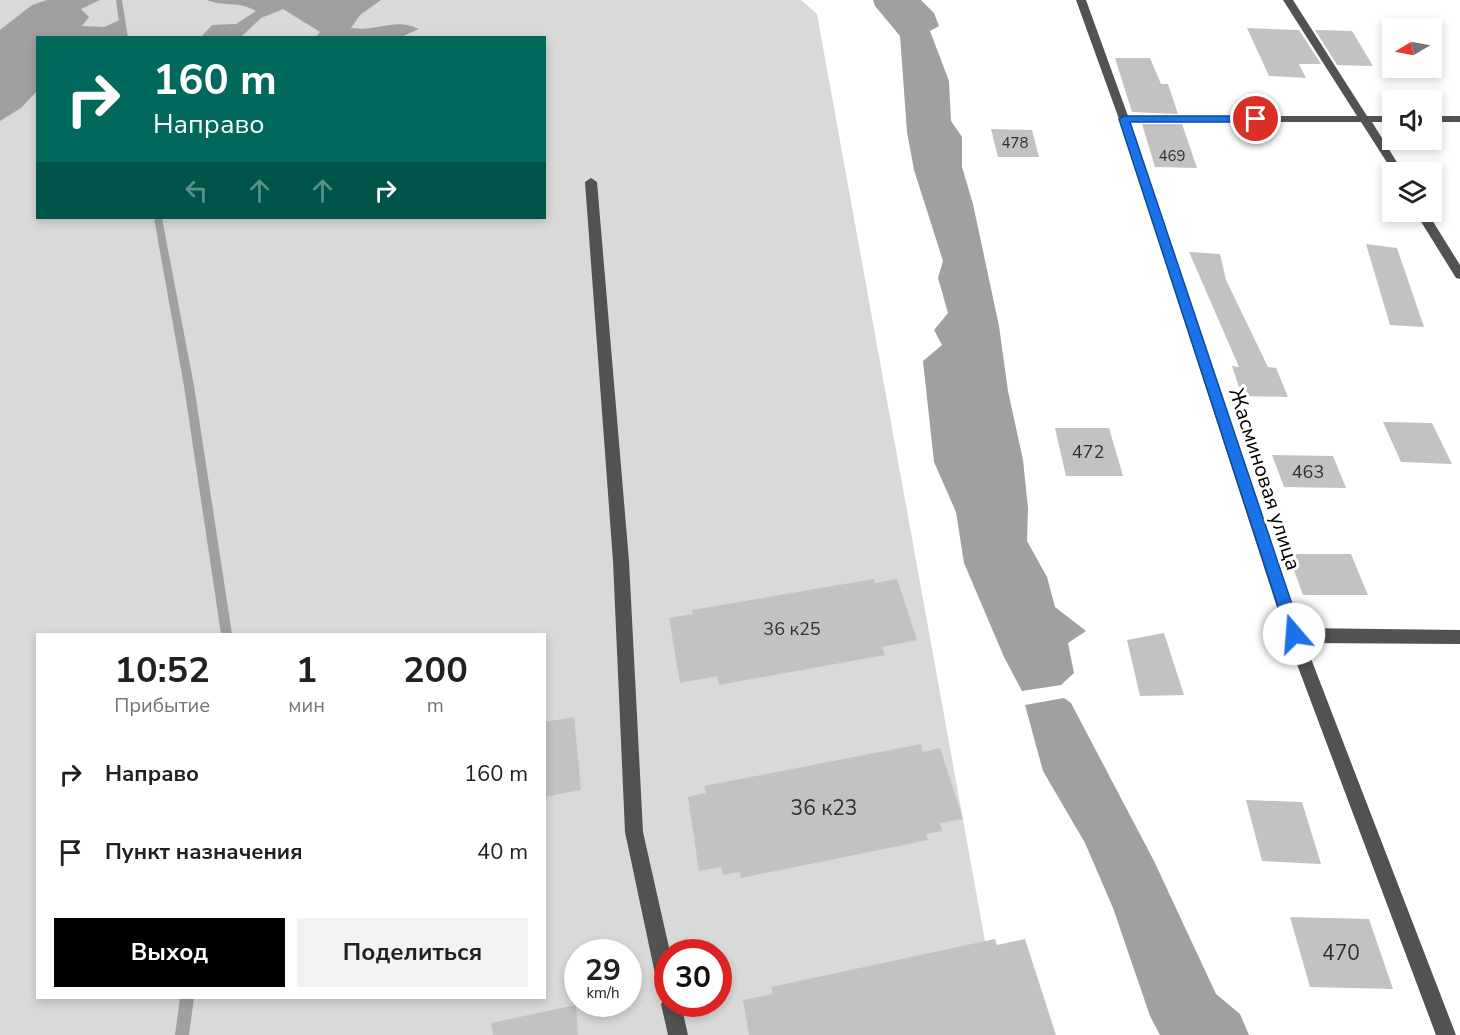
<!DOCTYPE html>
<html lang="ru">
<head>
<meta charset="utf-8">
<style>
	body { margin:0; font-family:"Nunito Sans",sans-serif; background:#f2f2f2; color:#202124; height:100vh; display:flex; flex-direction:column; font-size:22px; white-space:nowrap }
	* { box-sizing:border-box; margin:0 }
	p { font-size:20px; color:#757577 }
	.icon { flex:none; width:33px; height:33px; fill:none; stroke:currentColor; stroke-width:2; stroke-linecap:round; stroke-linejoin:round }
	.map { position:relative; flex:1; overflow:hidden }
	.sheet { position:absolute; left:36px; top:633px; width:510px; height:366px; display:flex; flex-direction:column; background:#fff; border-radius:0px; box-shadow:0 3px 9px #0003 }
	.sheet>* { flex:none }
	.banner { position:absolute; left:36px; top:36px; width:510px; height:183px; border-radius:0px; box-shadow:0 3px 9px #0003; background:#00695c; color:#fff; overflow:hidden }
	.needle { width:39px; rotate:260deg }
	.controls { position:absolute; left:1382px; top:18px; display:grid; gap:12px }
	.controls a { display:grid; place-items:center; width:60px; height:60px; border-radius:0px; background:#fff; box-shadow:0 3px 9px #0003; font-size:30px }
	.speed { position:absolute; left:564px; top:939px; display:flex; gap:12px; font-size:30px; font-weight:700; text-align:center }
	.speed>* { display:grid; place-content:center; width:78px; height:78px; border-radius:50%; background:#fff; box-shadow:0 3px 9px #0003; line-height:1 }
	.speed small { font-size:15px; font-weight:400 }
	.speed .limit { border:9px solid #d22; background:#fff; color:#111 }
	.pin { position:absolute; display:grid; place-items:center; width:51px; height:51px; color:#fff; margin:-26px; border:3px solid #fff; border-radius:50%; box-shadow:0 2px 6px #0007 }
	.me { position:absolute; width:66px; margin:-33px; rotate:342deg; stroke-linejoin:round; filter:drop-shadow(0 0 4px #0008) }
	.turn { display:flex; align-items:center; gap:21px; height:126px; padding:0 18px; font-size:27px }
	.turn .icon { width:78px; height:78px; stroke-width:2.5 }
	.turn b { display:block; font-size:42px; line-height:51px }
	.lanes { display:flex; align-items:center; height:57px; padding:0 18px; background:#0003; justify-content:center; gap:30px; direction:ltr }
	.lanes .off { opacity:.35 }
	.eta { display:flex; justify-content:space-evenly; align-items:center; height:102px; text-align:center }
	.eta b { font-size:36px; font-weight:700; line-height:42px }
	.action { display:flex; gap:12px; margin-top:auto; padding:12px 18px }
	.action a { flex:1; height:69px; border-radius:0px; background:#000; color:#fff; font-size:24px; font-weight:700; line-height:69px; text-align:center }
	.action a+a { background:#f2f2f2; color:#202124 }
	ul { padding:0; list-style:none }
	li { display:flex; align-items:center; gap:18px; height:78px; padding:0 18px }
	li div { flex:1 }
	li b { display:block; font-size:22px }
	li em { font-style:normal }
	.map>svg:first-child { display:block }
	.green { fill:#d9d9d9; fill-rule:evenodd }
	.water { fill:#a0a0a0 }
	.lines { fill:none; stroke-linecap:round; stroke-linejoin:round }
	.stream { fill:#a0a0a0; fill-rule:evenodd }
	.building { fill:#c2c2c2 }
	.minor { fill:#525252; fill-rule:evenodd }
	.route { fill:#1a73e8; stroke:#114b97; stroke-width:1.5 }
	.labels { text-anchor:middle; stroke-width:6; stroke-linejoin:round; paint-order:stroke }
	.far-number-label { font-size:15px; fill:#303030 }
	.number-label { font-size:18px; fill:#303030 }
	.street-label { font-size:21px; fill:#000; stroke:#fff }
	.near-number-label { font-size:21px; fill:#303030 }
</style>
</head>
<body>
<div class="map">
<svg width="1460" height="1035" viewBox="0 0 1460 1035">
	<rect width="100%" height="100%" fill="#fff"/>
	<path class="green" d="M 0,0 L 801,0 L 817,14 L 1002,1035 L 0,1035 ZM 38,38 L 544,38 L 544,218 L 38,218 ZM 38,634 L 544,634 L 544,998 L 38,998 ZM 578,952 L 628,952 L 628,1004 L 578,1004 ZM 668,952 L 718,952 L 718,1004 L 668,1004 Z"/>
	<path class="water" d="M 47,0 L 100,0 L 81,9 L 89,17 L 82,26 L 104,27 L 122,19 L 125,37 L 38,38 L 37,91 L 21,108 L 0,121 L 0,30 L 32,5 Z
		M 207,0 L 381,0 L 360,15 L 351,28 C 379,32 393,17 419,29 L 401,37 L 316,37 L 320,32 L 283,9 L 261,18 L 241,37 L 201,37 L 212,25 L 236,24 L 256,11 C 237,0 226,8 207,0 Z
		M 873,0 L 921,0 L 934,13 L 939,26 L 930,31 L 949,81 L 951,121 L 962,137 L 962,167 L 973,204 L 999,326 L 1008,391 L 1023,460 L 1028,508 L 1027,541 L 1047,577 L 1055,607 L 1086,631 L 1068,643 L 1074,673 L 1061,685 L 1022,691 L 1004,657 L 964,563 L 956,512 L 934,462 L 923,361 L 942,345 L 934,330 L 948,313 L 938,278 L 943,261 L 914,170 L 907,132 L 900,36 L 875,6 Z
		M 1064,698 L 1071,703 L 1154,861 L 1216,994 L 1240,1014 L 1249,1035 L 1160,1035 L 1150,1016 L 1113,908 L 1085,843 L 1043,771 L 1025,705 Z"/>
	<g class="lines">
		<path class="stream" d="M 116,0 L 122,0 L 128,38 L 121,38 Z
			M 154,218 L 162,218 L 194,386 L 232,634 L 221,634 L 184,386 Z
			M 180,998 L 194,998 L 189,1035 L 175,1035 Z"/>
	</g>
	<path class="building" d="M 1247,28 L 1299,30 L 1321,64 L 1299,64 L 1306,78 L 1269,76 Z
		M 1315,30 L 1352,31 L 1373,66 L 1337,65 Z
		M 1115,58 L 1150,58 L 1161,84 L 1168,84 L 1178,114 L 1132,112 Z
		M 1142,124 L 1182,124 L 1197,168 L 1155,167 Z
		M 991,129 L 1032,130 L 1039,157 L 998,157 Z
		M 1366,244 L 1397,248 L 1424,327 L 1390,325 Z
		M 1189,252 L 1220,254 L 1226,280 L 1268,367 L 1276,368 L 1288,397 L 1242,396 L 1232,366 L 1239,367 Z
		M 1383,422 L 1432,423 L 1452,464 L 1401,462 Z
		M 1055,428 L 1109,428 L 1123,476 L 1066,476 Z
		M 1272,455 L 1333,456 L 1346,488 L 1284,487 Z
		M 1288,554 L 1351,554 L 1368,595 L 1303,595 Z
		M 874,579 L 875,583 L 897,579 L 917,640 L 882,647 L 885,655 L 719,685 L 717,676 L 680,683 L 669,618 L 693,614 L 692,610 Z
		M 1164,633 L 1184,695 L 1140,696 L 1127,640 Z
		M 574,717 L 581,790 L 544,797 L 544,722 Z
		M 921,744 L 923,752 L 940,748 L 963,819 L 940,823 L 942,831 L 926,834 L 928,840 L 741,878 L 740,872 L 723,875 L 721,867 L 699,871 L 688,797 L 706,793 L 704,786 Z
		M 1246,800 L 1302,802 L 1321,864 L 1262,861 Z
		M 1290,917 L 1369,919 L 1393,989 L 1310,987 Z
		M 995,939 L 997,945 L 1025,939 L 1056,1035 L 749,1035 L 743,1000 L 773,994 L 771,987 Z
		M 576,1005 L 578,1035 L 493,1035 L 491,1023 Z"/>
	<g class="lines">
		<path class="minor" d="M 1076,0 L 1086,0 L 1128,116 L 1357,116 L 1283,0 L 1293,0 L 1367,116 L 1392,116 L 1392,122 L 1372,122 L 1403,172 L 1393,172 L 1361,122 L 1130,122 L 1300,628 L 1460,630 L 1460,644 L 1305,643 L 1456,1035 L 1436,1035 L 1286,635 L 1119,119 Z
			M 1431,116 L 1460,116 L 1460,122 L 1431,122 Z
			M 591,178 L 597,182 L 629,561 L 643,832 L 670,952 L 668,952 L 668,1004 L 681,1004 L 688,1035 L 668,1035 L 661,1004 L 665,997 L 661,995 L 658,988 L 625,832 L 613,561 L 585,182 Z
			M 1415,212 L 1427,212 L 1460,265 L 1460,279 L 1456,278 Z"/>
	</g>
	<path class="route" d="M 1124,116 L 1256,116 L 1261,119 L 1256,122 L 1130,122 L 1302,634 L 1294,641 L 1287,634 L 1119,119 Z"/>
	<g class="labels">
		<g class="far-number-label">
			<text x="1015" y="148">478</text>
			<text x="1172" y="161">469</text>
		</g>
		<g class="number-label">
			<text x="1088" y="458">472</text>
			<text x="1308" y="478">463</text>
			<text x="792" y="635">36 к25</text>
		</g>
		<g class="street-label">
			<text transform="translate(1265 479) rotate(72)" y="7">Жасминовая улица</text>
		</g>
		<g class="near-number-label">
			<text x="824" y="815">36 к23</text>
			<text x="1341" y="960">470</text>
		</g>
	</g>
</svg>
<div class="controls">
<a><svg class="needle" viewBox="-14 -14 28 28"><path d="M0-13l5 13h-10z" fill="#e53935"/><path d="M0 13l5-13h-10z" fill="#757577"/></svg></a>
<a><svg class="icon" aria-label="sound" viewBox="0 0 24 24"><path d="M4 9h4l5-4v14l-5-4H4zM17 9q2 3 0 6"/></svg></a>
<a><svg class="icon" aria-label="layers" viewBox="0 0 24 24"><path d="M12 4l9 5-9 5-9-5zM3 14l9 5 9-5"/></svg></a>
</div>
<div class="speed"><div>29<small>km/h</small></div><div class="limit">30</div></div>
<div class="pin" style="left:1256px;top:119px;background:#d93025"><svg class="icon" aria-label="arrive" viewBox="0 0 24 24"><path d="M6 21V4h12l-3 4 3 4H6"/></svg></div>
<svg class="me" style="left:1294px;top:634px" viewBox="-20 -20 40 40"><circle r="19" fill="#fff"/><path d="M0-13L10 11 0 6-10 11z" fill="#1a73e8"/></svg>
<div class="banner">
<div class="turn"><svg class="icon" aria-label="right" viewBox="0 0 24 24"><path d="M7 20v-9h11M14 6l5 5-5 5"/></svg><div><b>160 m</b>Направо</div></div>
<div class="lanes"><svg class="icon off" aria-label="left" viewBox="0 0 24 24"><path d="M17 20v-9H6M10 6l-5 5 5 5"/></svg><svg class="icon off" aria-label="ahead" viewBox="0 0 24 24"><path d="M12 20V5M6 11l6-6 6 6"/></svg><svg class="icon off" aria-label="ahead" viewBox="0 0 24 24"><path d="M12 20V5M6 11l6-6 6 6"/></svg><svg class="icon" aria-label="right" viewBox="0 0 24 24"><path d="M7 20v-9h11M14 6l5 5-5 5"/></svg></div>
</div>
<section class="sheet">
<div class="eta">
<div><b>10:52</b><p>Прибытие</p></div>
<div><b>1</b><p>мин</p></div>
<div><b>200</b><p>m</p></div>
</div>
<ul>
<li><svg class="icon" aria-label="right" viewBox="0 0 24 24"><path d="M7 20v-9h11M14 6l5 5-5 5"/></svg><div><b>Направо</b></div><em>160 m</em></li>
<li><svg class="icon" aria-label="arrive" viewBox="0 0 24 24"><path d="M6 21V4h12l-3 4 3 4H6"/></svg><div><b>Пункт назначения</b></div><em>40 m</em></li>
</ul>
<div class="action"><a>Выход</a><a>Поделиться</a></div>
</section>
</div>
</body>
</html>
